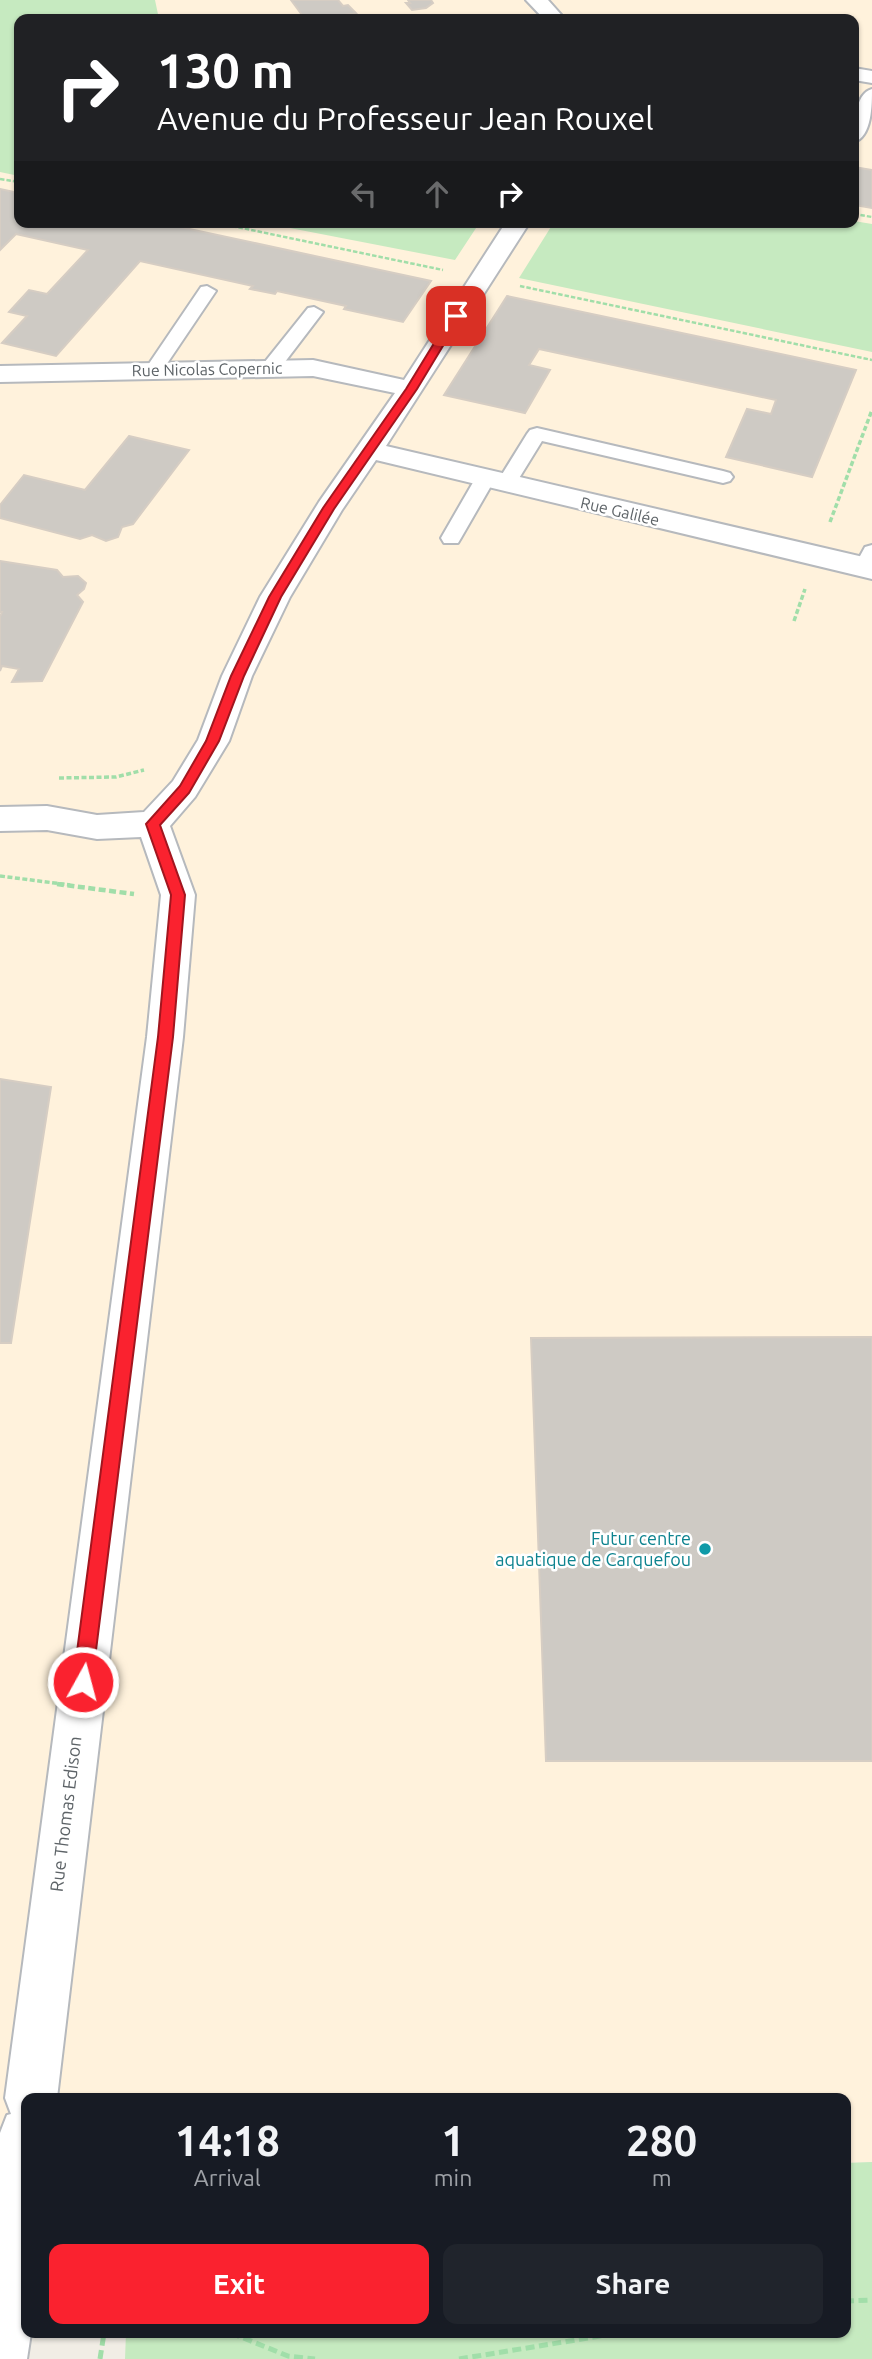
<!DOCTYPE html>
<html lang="en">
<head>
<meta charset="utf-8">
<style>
	body { margin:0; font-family:Ubuntu,sans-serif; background:#20242c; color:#f1f3f6; height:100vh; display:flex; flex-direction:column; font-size:26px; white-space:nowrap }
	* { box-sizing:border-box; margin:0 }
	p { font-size:23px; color:#9ea1a6 }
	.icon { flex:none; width:38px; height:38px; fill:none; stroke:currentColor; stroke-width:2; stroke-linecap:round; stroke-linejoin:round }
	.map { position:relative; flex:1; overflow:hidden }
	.sheet { position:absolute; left:21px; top:2093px; width:830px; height:245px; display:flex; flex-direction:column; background:#171b24; border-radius:14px; box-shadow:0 2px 5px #0004 }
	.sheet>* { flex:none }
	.hud { position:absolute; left:14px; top:14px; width:845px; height:214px; border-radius:14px; box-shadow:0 2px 5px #0004; background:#202124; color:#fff; overflow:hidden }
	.pin { position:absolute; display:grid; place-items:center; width:60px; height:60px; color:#fff; margin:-30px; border-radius:14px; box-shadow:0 4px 10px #0006 }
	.me { position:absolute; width:77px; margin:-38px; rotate:7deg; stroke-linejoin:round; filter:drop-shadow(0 0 5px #0008) }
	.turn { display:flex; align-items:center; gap:24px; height:147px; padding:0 28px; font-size:32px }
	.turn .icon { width:91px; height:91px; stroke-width:2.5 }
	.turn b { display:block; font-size:49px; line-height:60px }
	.lanes { display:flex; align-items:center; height:66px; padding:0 28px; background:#0003; justify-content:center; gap:35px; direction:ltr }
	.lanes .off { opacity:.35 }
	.eta { display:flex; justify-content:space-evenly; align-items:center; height:119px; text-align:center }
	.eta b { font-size:42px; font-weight:700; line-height:49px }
	.action { display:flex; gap:14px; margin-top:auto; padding:14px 28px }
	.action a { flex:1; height:80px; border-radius:14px; background:#fa222f; color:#fff; font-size:28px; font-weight:700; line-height:80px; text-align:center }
	.action a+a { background:#20242c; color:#f1f3f6 }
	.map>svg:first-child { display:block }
	.commercial { fill:#fff2dc; fill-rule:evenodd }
	.green { fill:#c6eac0 }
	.building { fill:#cecac4; stroke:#d6cdc3; stroke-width:2 }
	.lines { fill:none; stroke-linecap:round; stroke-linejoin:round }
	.lane-casing { stroke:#b6b9bd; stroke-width:4 }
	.street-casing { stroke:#b6b9bd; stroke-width:4 }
	.path-far3 { stroke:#a1dea9; stroke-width:2.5; stroke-dasharray:4.5 2; stroke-linecap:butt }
	.path-far2 { stroke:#a1dea9; stroke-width:3.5; stroke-dasharray:5 2.5; stroke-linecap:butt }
	.path-far1 { stroke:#a1dea9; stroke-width:4.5; stroke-dasharray:7 3.5; stroke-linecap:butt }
	.path { stroke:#a1dea9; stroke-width:5; stroke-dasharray:9 4.5; stroke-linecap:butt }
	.lane { fill:#fff; fill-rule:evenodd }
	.street { fill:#fff; fill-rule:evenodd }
	.route { fill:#fa222f; stroke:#a2161f; stroke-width:2 }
	.culture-dot { fill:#0f9aa8; stroke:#fff; stroke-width:2.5 }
	.labels { text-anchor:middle; stroke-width:5; stroke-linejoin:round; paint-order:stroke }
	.far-street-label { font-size:16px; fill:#5d6367; stroke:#fff }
	.culture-label { font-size:18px; fill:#0d838f; stroke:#fff; text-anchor:end }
	.street-label { font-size:18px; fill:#5d6367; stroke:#fff }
</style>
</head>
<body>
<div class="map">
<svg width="872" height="2359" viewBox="0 0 872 2359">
	<rect width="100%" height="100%" fill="#f1ede5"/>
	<path class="commercial" d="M 0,0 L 872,0 L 872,2162 L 845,2163 L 845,2098 L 26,2098 L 26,2202 L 0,2203 ZM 19,19 L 854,19 L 854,222 L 19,222 Z"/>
	<path class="green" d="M 0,0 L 155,0 L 159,19 L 19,19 L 19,176 L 0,172 Z
		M 854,221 L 872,224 L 872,352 L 519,278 L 554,222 Z
		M 259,222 L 480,222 L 455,260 Z
		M 872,2162 L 872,2359 L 125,2359 L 126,2333 L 845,2333 L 845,2163 Z"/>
	<path class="building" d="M 291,0 L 338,0 L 343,6 L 348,5 L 356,13 L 323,19 L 305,19 Z
		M 408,0 L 431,0 L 433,3 L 426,8 L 412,10 L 406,3 L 410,3 Z
		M 854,167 L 872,170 L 872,208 L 854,205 Z
		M 0,189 L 19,193 L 19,222 L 157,222 L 431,281 L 403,322 L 344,309 L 346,306 L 277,291 L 275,294 L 250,289 L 253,286 L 140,261 L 56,356 L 2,343 L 27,316 L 9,312 L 29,290 L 47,294 L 88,250 L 16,234 L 0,250 Z
		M 507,296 L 729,343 L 856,370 L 812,477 L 726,457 L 747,409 L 771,414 L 776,400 L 539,349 L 529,365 L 550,370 L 525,413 L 444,395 Z
		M 129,436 L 189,450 L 133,524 L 122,527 L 118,537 L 106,541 L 92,535 L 80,539 L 0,518 L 0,505 L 24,475 L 85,490 Z
		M 0,561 L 57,570 L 63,577 L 78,576 L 86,583 L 84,589 L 77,595 L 83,602 L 42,681 L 12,682 L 19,669 L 2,666 L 0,671 L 0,617 L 2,612 L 0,612 Z
		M 0,1079 L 51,1087 L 11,1343 L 0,1343 Z
		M 872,1337 L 872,1761 L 546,1761 L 531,1338 Z"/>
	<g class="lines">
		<defs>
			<path id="lane" d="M 872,89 C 872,104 872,137 854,142 C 854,127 854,94 872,89 Z
				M 207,286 L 216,291 L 162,371 L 160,375 L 146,375 L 144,371 L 201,287 Z
				M 314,307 L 323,312 L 320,316 L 278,371 L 264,371 L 262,367 L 264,363 L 308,308 Z
				M 537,428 L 723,471 L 730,473 L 733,477 L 730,481 L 723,483 L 542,441 L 513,488 L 499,488 L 496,484 L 527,434 L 530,430 Z
				M 485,473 L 492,475 L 495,479 L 461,538 L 458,543 L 444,543 L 441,538 L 475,479 L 478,475 Z
				M 872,545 L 872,572 L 858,572 L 854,567 L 865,547 Z"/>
			<path id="street" d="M 526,0 L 548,0 L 565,19 L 544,19 Z
				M 854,68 L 872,71 L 872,83 L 854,80 Z
				M 506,222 L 530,222 L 386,446 L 872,559 L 872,579 L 376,460 L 342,510 L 290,597 L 252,676 L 229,741 L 195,797 L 170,826 L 195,895 L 183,1037 L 57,2098 L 26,2098 L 26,2333 L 31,2333 L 27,2359 L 0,2359 L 0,2133 L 7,2115 L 11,2114 L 5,2098 L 147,1037 L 161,895 L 141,837 L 97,839 L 47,830 L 0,831 L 0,807 L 47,806 L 97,815 L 144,812 L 173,781 L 198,740 L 222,676 L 260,597 L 319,502 L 395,393 L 313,376 L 0,382 L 0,366 L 313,360 L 404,380 Z"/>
		</defs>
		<use href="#lane" class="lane-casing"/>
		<use href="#street" class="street-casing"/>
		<path class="path-far3" d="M 0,179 L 19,182
			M 854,214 L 872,217
			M 213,222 L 443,270
			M 520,286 L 872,360"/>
		<path class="path-far2" d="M 830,522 L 872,410
			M 794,621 L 805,589
			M 59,778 L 116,777 L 144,770
			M 0,876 L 70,885"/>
		<path class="path-far1" d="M 57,884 L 134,894"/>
		<path class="path" d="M 845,2301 L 872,2300
			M 231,2333 L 288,2356 L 315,2359
			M 100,2359 L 104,2333
			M 459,2359 L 619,2333"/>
		<use href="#lane" class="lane"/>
		<use href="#street" class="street"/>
	</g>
	<path class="route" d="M 452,314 L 461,316 L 417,389 L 334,509 L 281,597 L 244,676 L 219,741 L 189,793 L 160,825 L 185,895 L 173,1037 L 92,1682 L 90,1688 L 83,1691 L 76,1688 L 73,1682 L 158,1037 L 171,895 L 146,824 L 180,786 L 206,741 L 231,676 L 269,597 L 323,508 L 406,389 Z"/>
	<circle class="culture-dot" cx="705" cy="1549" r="7"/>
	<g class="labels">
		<g class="far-street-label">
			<text transform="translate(207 369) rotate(-1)" y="6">Rue Nicolas Copernic</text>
			<text transform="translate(620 511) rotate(13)" y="6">Rue Galilée</text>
		</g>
		<g class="culture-label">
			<text x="691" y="1545">Futur centre<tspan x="691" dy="21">aquatique de Carquefou</tspan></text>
		</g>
		<g class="street-label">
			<text transform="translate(66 1814) rotate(-83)" y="6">Rue Thomas Edison</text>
		</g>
	</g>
</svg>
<div class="pin" style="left:456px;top:316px;background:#d93025"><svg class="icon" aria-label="arrive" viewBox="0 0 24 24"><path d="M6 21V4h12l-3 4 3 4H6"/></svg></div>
<svg class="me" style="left:83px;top:1682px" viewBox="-20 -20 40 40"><circle r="17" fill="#fa222f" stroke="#fff" stroke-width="3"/><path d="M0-11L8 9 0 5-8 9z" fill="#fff"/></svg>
<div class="hud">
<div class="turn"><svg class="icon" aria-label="right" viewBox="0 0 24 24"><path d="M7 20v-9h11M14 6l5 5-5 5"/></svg><div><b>130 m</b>Avenue du Professeur Jean Rouxel</div></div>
<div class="lanes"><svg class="icon off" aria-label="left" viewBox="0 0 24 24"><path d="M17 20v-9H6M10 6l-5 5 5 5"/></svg><svg class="icon off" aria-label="ahead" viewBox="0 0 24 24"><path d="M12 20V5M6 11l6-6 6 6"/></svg><svg class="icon" aria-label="right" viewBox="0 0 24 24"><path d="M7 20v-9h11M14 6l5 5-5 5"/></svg></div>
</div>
<section class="sheet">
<div class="eta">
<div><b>14:18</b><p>Arrival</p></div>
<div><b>1</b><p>min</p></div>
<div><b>280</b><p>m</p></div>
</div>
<div class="action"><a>Exit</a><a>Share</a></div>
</section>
</div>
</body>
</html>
